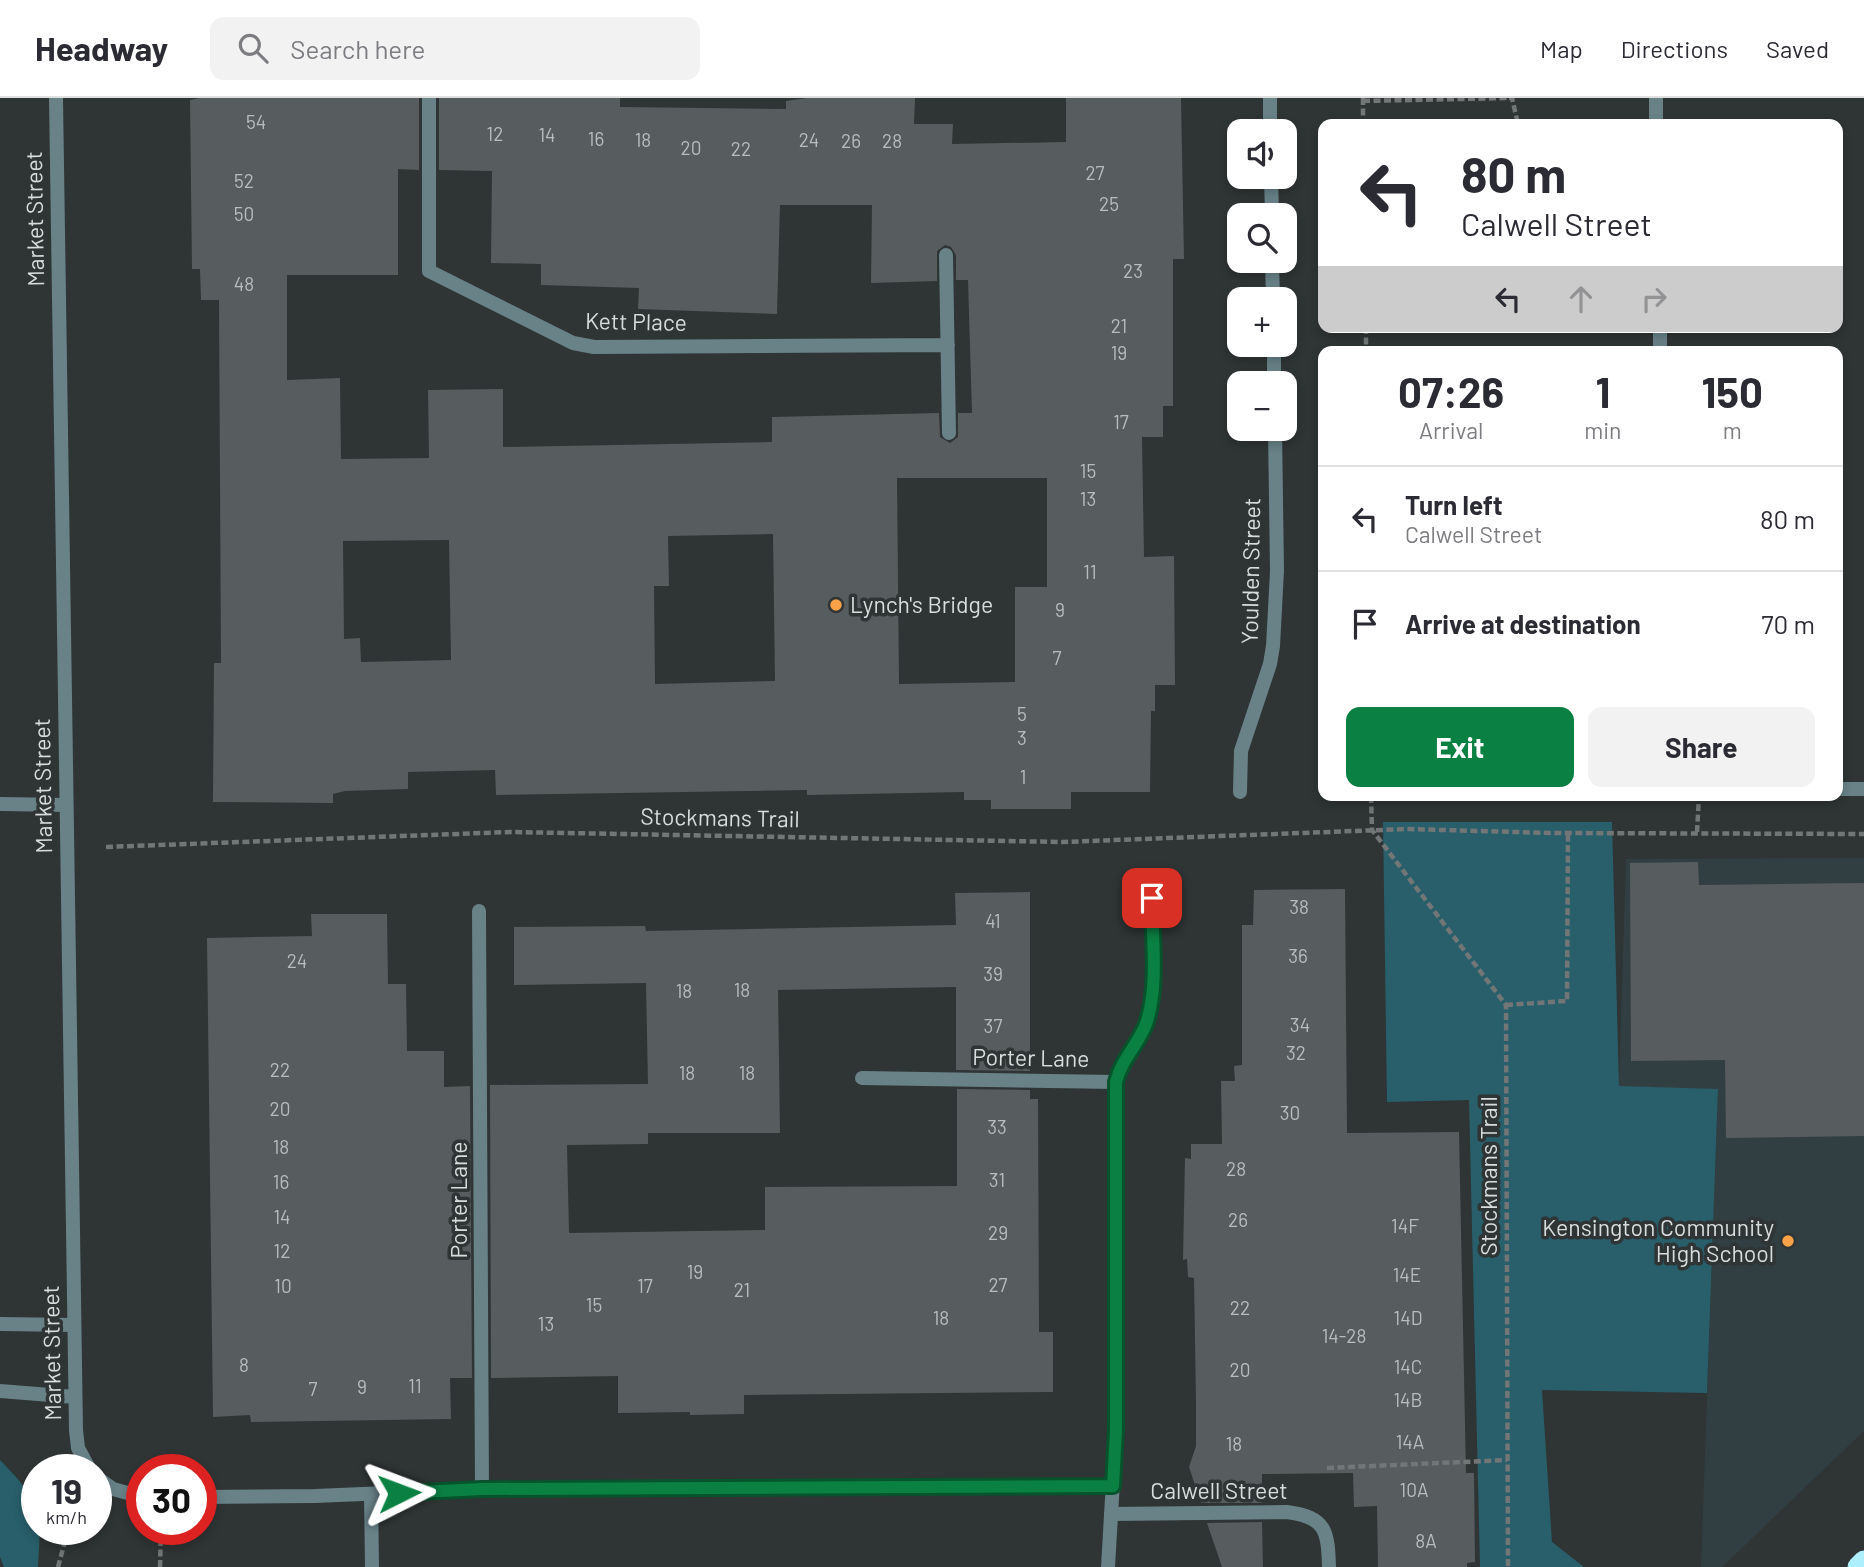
<!DOCTYPE html>
<html lang="en">
<head>
<meta charset="utf-8">
<style>
	body { margin:0; font-family:Barlow,sans-serif; background:#f2f2f3; color:#2b2b33; height:100vh; display:flex; flex-direction:column; font-size:26px; white-space:nowrap }
	* { box-sizing:border-box; margin:0 }
	p { font-size:23px; color:#7c7c81 }
	.icon { flex:none; width:38px; height:38px; fill:none; stroke:currentColor; stroke-width:2; stroke-linecap:round; stroke-linejoin:round }
	.map { position:relative; flex:1; overflow:hidden }
	.drawer { position:absolute; left:1318px; top:248px; width:525px; height:455px; display:flex; flex-direction:column; background:#fff; border-radius:14px; box-shadow:0 4px 10px #0003 }
	.drawer>* { flex:none }
	.top-card { position:absolute; left:1318px; top:21px; width:525px; height:214px; border-radius:14px; box-shadow:0 4px 10px #0003; background:#fff; color:#2b2b33; overflow:hidden }
	.controls { position:absolute; left:1227px; top:21px; display:grid; gap:14px }
	.controls a { display:grid; place-items:center; width:70px; height:70px; border-radius:14px; background:#fff; box-shadow:0 4px 10px #0003; font-size:35px }
	.speed { position:absolute; left:21px; top:1356px; display:flex; gap:14px; font-size:35px; font-weight:700; text-align:center }
	.speed>* { display:grid; place-content:center; width:91px; height:91px; border-radius:50%; background:#fff; box-shadow:0 4px 10px #0003; line-height:1 }
	.speed small { font-size:18px; font-weight:400 }
	.speed .limit { border:10px solid #d22; background:#fff; color:#111 }
	.pin { position:absolute; display:grid; place-items:center; width:60px; height:60px; color:#fff; margin:-30px; border-radius:14px; box-shadow:0 4px 10px #0006 }
	.me { position:absolute; width:77px; margin:-38px; rotate:87deg; stroke-linejoin:round; filter:drop-shadow(0 0 5px #0008) }
	.turn { display:flex; align-items:center; gap:24px; height:147px; padding:0 28px; font-size:32px }
	.turn .icon { width:91px; height:91px; stroke-width:2.5 }
	.turn b { display:block; font-size:49px; line-height:60px }
	.lanes { display:flex; align-items:center; height:66px; padding:0 28px; background:#0003; justify-content:center; gap:35px; direction:ltr }
	.lanes .off { opacity:.35 }
	.eta { display:flex; justify-content:space-evenly; align-items:center; height:119px; text-align:center }
	.eta b { font-size:42px; font-weight:700; line-height:49px }
	.cta { display:flex; gap:14px; margin-top:auto; padding:14px 28px }
	.cta a { flex:1; height:80px; border-radius:14px; background:#0b8043; color:#fff; font-size:28px; font-weight:700; line-height:80px; text-align:center }
	.cta a+a { background:#f2f2f3; color:#2b2b33 }
	ul { padding:0; list-style:none }
	li { display:flex; align-items:center; gap:21px; height:105px; padding:0 28px; border-top:2px solid #e1e1e2 }
	li div { flex:1 }
	li b { display:block; font-size:26px }
	li em { font-style:normal }
	header { display:flex; align-items:center; gap:42px; box-sizing:border-box; height:98px; padding:0 35px; background:#fff; border-bottom:2px solid #e1e1e2 }
	header strong { font-size:33px }
	nav { display:flex; gap:38px; margin-inline-start:auto; font-size:24px }
	.search { width:490px; height:63px; background:#f2f2f3; display:flex; align-items:center; gap:18px; box-sizing:border-box; padding:0 24px; border-radius:14px; color:#7c7c81; font-size:26px }
	.map>svg:first-child { display:block }
	.built { fill:#323f42 }
	.green { fill:#285f6b }
	.building { fill:#575c5e; fill-rule:evenodd }
	.lines { fill:none; stroke-linecap:round; stroke-linejoin:round }
	.path { stroke:#727677; stroke-width:4.5; stroke-dasharray:7 3.5; stroke-linecap:butt }
	.lane { stroke:#688288; stroke-width:14 }
	.street { stroke:#688288; stroke-width:14 }
	.highway { stroke:#aeeffe; stroke-width:21 }
	.route-casing { stroke:#07532c; stroke-width:18 }
	.route { stroke:#0b8043; stroke-width:12 }
	.poi-dot { fill:#f7a149; stroke:#2f3435; stroke-width:2.5 }
	.labels { text-anchor:middle; stroke-width:7; stroke-linejoin:round; paint-order:stroke }
	.number-label { font-size:19px; fill:#b8bcbd }
	.street-label { font-size:23px; fill:#d9dcdd; stroke:#2f3435 }
	.poi-label { font-size:23px; fill:#d9dcdd; stroke:#2f3435; text-anchor:start }
</style>
</head>
<body>
<header>
<strong>Headway</strong>
<div class="search"><svg class="icon" aria-label="search" viewBox="0 0 24 24"><circle cx="10" cy="10" r="6"/><path d="M15 15l6 6"/></svg>Search here</div>
<nav><a>Map</a><a>Directions</a><a>Saved</a></nav>
</header>
<div class="map">
<svg width="1864" height="1469" viewBox="0 0 1864 1469">
	<rect width="100%" height="100%" fill="#2f3435"/>
	<path class="built" d="M 1864,760 L 1864,1333 L 1722,1469 L 1701,1469 L 1718,992 L 1619,988 L 1626,761 Z"/>
	<path class="green" d="M 1383,724 L 1612,724 L 1619,988 L 1718,991 L 1707,1295 L 1542,1292 L 1552,1444 L 1584,1469 L 1480,1469 L 1469,1002 L 1387,1004 Z
		M 0,1362 C 22,1385 37,1399 37,1432 L 40,1432 L 38,1469 L 4,1469 L 0,1459 Z"/>
	<path class="building" d="M 200,0 L 419,0 L 419,72 L 398,71 L 398,177 L 287,177 L 287,282 L 340,280 L 341,361 L 429,360 L 428,292 L 503,291 L 503,349 L 772,344 L 772,319 L 939,315 L 940,339 L 950,345 L 958,339 L 958,315 L 972,315 L 968,182 L 956,182 L 956,157 L 951,149 L 945,147 L 937,153 L 937,183 L 871,185 L 872,107 L 780,107 L 777,216 L 638,211 L 639,190 L 541,187 L 541,166 L 491,165 L 492,73 L 439,72 L 439,0 L 620,0 L 620,9 L 786,11 L 786,3 L 807,0 L 915,0 L 914,26 L 953,26 L 952,46 L 1066,44 L 1066,0 L 1181,0 L 1184,161 L 1173,161 L 1173,308 L 1163,308 L 1163,339 L 1142,339 L 1144,459 L 1174,458 L 1175,587 L 1155,587 L 1155,613 L 1151,613 L 1150,694 L 1071,694 L 1071,711 L 991,711 L 991,702 L 964,702 L 964,694 L 807,697 L 807,692 L 496,697 L 495,672 L 408,674 L 408,691 L 345,693 L 333,696 L 333,705 L 213,704 L 214,565 L 221,565 L 219,202 L 201,202 L 200,171 L 192,171 L 190,2 ZM 897,380 L 1047,380 L 1047,489 L 1015,489 L 1015,584 L 899,586 ZM 773,436 L 775,583 L 655,586 L 654,488 L 669,488 L 668,438 ZM 449,442 L 451,562 L 361,564 L 360,540 L 344,541 L 343,443 Z
		M 1698,764 L 1699,787 L 1864,785 L 1864,1038 L 1726,1040 L 1725,962 L 1631,963 L 1630,765 Z
		M 1345,791 L 1347,1035 L 1459,1034 L 1466,1375 L 1474,1375 L 1475,1464 L 1467,1465 L 1467,1469 L 1378,1469 L 1377,1408 L 1354,1409 L 1353,1375 L 1262,1376 L 1262,1405 L 1201,1405 L 1189,1369 L 1196,1348 L 1196,1305 L 1194,1180 L 1188,1179 L 1187,1161 L 1183,1162 L 1185,1060 L 1191,1061 L 1191,1046 L 1222,1046 L 1221,983 L 1235,983 L 1234,968 L 1242,967 L 1242,827 L 1253,827 L 1254,792 Z
		M 1030,794 L 1030,973 L 956,972 L 956,889 L 778,892 L 780,1035 L 648,1035 L 648,1046 L 567,1047 L 569,1135 L 765,1132 L 765,1089 L 957,1088 L 957,991 L 1030,992 L 1030,1001 L 1038,1001 L 1039,1234 L 1053,1234 L 1053,1294 L 744,1297 L 744,1316 L 690,1317 L 690,1314 L 618,1315 L 618,1278 L 491,1280 L 490,987 L 648,986 L 646,885 L 514,887 L 514,829 L 645,828 L 646,833 L 956,827 L 955,795 Z
		M 311,816 L 387,816 L 388,886 L 406,886 L 407,953 L 444,953 L 444,989 L 470,988 L 472,1280 L 450,1280 L 451,1321 L 251,1324 L 250,1317 L 213,1319 L 207,840 L 312,838 Z
		M 1262,1424 L 1263,1469 L 1222,1469 L 1207,1425 Z"/>
	<g class="lines">
		<path class="path" d="M 1363,0 L 1363,26
			M 1509,0 L 1512,0 L 1518,26
			M 1363,3 L 1509,0
			M 1366,229 L 1366,254
			M 1371,698 L 1372,732 L 1506,907 L 1508,1469
			M 1697,734 L 1699,698
			M 106,749 L 510,734 L 1063,744 L 1407,731 L 1552,735 L 1864,736
			M 1506,907 L 1567,903 L 1568,735
			M 1327,1370 L 1507,1362
			M 58,1469 L 68,1432
			M 160,1469 L 161,1432"/>
		<path class="lane" d="M 0,706 L 66,707
			M 862,980 L 1116,984
			M 1111,1416 L 1287,1414 C 1326,1419 1328,1433 1329,1469"/>
		<path class="street" d="M 56,0 L 76,1332 L 78,1350 L 90,1372
			M 429,0 L 429,173 L 573,245 L 594,249 L 948,247
			M 1270,0 L 1270,33
			M 1656,0 L 1656,26
			M 1271,79 L 1272,117
			M 946,157 L 949,335
			M 1272,163 L 1273,201
			M 1660,229 L 1660,254
			M 1274,247 L 1274,285
			M 1838,691 L 1864,691
			M 1240,694 L 1241,653 L 1270,566 L 1273,548 L 1277,473 L 1275,331
			M 479,813 L 482,1391
			M 0,1226 L 74,1227
			M 0,1293 L 75,1299
			M 96,1379 L 113,1391 L 142,1399
			M 371,1396 L 372,1469
			M 201,1399 L 315,1398 L 482,1391 L 1113,1388
			M 1108,1469 L 1116,1332 L 1116,984 C 1121,962 1138,947 1146,926 C 1159,888 1152,840 1152,800"/>
		<path class="highway" d="M 1858,1469 L 1864,1463"/>
	</g>
	<g class="lines">
		<defs>
			<path id="route" d="M 399,1395 L 482,1391 L 1113,1388 L 1116,1332 L 1116,984 C 1121,962 1138,947 1146,926 C 1159,889 1152,839 1152,800"/>
		</defs>
		<use href="#route" class="route-casing"/>
		<use href="#route" class="route"/>
	</g>
	<g class="poi-dot">
		<circle cx="836" cy="507" r="7"/>
		<circle cx="1788" cy="1143" r="7"/>
	</g>
	<g class="labels">
		<g class="number-label">
			<text x="256" y="31">54</text>
			<text x="495" y="43">12</text>
			<text x="547" y="44">14</text>
			<text x="596" y="48">16</text>
			<text x="643" y="49">18</text>
			<text x="809" y="49">24</text>
			<text x="851" y="50">26</text>
			<text x="892" y="50">28</text>
			<text x="691" y="57">20</text>
			<text x="741" y="58">22</text>
			<text x="1095" y="82">27</text>
			<text x="244" y="90">52</text>
			<text x="1109" y="113">25</text>
			<text x="244" y="123">50</text>
			<text x="1133" y="180">23</text>
			<text x="244" y="193">48</text>
			<text x="1119" y="235">21</text>
			<text x="1119" y="262">19</text>
			<text x="1121" y="331">17</text>
			<text x="1088" y="380">15</text>
			<text x="1088" y="408">13</text>
			<text x="1090" y="481">11</text>
			<text x="1060" y="519">9</text>
			<text x="1057" y="567">7</text>
			<text x="1022" y="623">5</text>
			<text x="1022" y="647">3</text>
			<text x="1023" y="686">1</text>
			<text x="1299" y="816">38</text>
			<text x="993" y="830">41</text>
			<text x="1298" y="865">36</text>
			<text x="297" y="870">24</text>
			<text x="993" y="883">39</text>
			<text x="742" y="899">18</text>
			<text x="684" y="900">18</text>
			<text x="1300" y="934">34</text>
			<text x="993" y="935">37</text>
			<text x="1296" y="962">32</text>
			<text x="280" y="979">22</text>
			<text x="687" y="982">18</text>
			<text x="747" y="982">18</text>
			<text x="280" y="1018">20</text>
			<text x="1290" y="1022">30</text>
			<text x="997" y="1036">33</text>
			<text x="281" y="1056">18</text>
			<text x="1236" y="1078">28</text>
			<text x="997" y="1089">31</text>
			<text x="281" y="1091">16</text>
			<text x="282" y="1126">14</text>
			<text x="1238" y="1129">26</text>
			<text x="1405" y="1135">14F</text>
			<text x="998" y="1142">29</text>
			<text x="282" y="1160">12</text>
			<text x="695" y="1181">19</text>
			<text x="1407" y="1184">14E</text>
			<text x="998" y="1194">27</text>
			<text x="283" y="1195">10</text>
			<text x="645" y="1195">17</text>
			<text x="742" y="1199">21</text>
			<text x="594" y="1214">15</text>
			<text x="1240" y="1217">22</text>
			<text x="941" y="1227">18</text>
			<text x="1408" y="1227">14D</text>
			<text x="546" y="1233">13</text>
			<text x="1344" y="1245">14-28</text>
			<text x="244" y="1274">8</text>
			<text x="1408" y="1276">14C</text>
			<text x="1240" y="1279">20</text>
			<text x="415" y="1295">11</text>
			<text x="362" y="1296">9</text>
			<text x="313" y="1298">7</text>
			<text x="1408" y="1309">14B</text>
			<text x="1410" y="1351">14A</text>
			<text x="1234" y="1353">18</text>
			<text x="1414" y="1399">10A</text>
			<text x="1426" y="1450">8A</text>
		</g>
		<g class="street-label">
			<text transform="translate(35 121) rotate(-91)" y="8">Market Street</text>
			<text transform="translate(636 224) rotate(1)" y="8">Kett Place</text>
			<text transform="translate(1251 473) rotate(-89)" y="8">Youlden Street</text>
			<text transform="translate(43 688) rotate(-91)" y="8">Market Street</text>
			<text transform="translate(720 720) rotate(1)" y="8">Stockmans Trail</text>
			<text transform="translate(1031 960) rotate(1)" y="8">Porter Lane</text>
			<text transform="translate(1489 1078) rotate(-90)" y="8">Stockmans Trail</text>
			<text transform="translate(459 1102) rotate(-90)" y="8">Porter Lane</text>
			<text transform="translate(52 1255) rotate(-91)" y="8">Market Street</text>
			<text x="1219" y="1401">Calwell Street</text>
		</g>
		<g class="poi-label">
			<text x="850" y="515">Lynch's Bridge</text>
			<text x="1774" y="1138" text-anchor="end">Kensington Community<tspan x="1774" dy="26">High School</tspan></text>
		</g>
	</g>
</svg>
<div class="controls">
<a><svg class="icon" aria-label="sound" viewBox="0 0 24 24"><path d="M4 9h4l5-4v14l-5-4H4zM17 9q2 3 0 6"/></svg></a>
<a><svg class="icon" aria-label="search" viewBox="0 0 24 24"><circle cx="10" cy="10" r="6"/><path d="M15 15l6 6"/></svg></a>
<a>+</a>
<a>−</a>
</div>
<div class="speed"><div>19<small>km/h</small></div><div class="limit">30</div></div>
<div class="pin" style="left:1152px;top:800px;background:#d93025"><svg class="icon" aria-label="arrive" viewBox="0 0 24 24"><path d="M6 21V4h12l-3 4 3 4H6"/></svg></div>
<svg class="me" style="left:399px;top:1395px" viewBox="-20 -20 40 40"><path d="M0-17L14 15 0 8-14 15z" fill="#0b8043" stroke="#fff" stroke-width="4"/></svg>
<div class="top-card">
<div class="turn"><svg class="icon" aria-label="left" viewBox="0 0 24 24"><path d="M17 20v-9H6M10 6l-5 5 5 5"/></svg><div><b>80 m</b>Calwell Street</div></div>
<div class="lanes"><svg class="icon" aria-label="left" viewBox="0 0 24 24"><path d="M17 20v-9H6M10 6l-5 5 5 5"/></svg><svg class="icon off" aria-label="ahead" viewBox="0 0 24 24"><path d="M12 20V5M6 11l6-6 6 6"/></svg><svg class="icon off" aria-label="right" viewBox="0 0 24 24"><path d="M7 20v-9h11M14 6l5 5-5 5"/></svg></div>
</div>
<section class="drawer">
<div class="eta">
<div><b>07:26</b><p>Arrival</p></div>
<div><b>1</b><p>min</p></div>
<div><b>150</b><p>m</p></div>
</div>
<ul>
<li><svg class="icon" aria-label="left" viewBox="0 0 24 24"><path d="M17 20v-9H6M10 6l-5 5 5 5"/></svg><div><b>Turn left</b><p>Calwell Street</p></div><em>80 m</em></li>
<li><svg class="icon" aria-label="arrive" viewBox="0 0 24 24"><path d="M6 21V4h12l-3 4 3 4H6"/></svg><div><b>Arrive at destination</b></div><em>70 m</em></li>
</ul>
<div class="cta"><a>Exit</a><a>Share</a></div>
</section>
</div>
</body>
</html>
